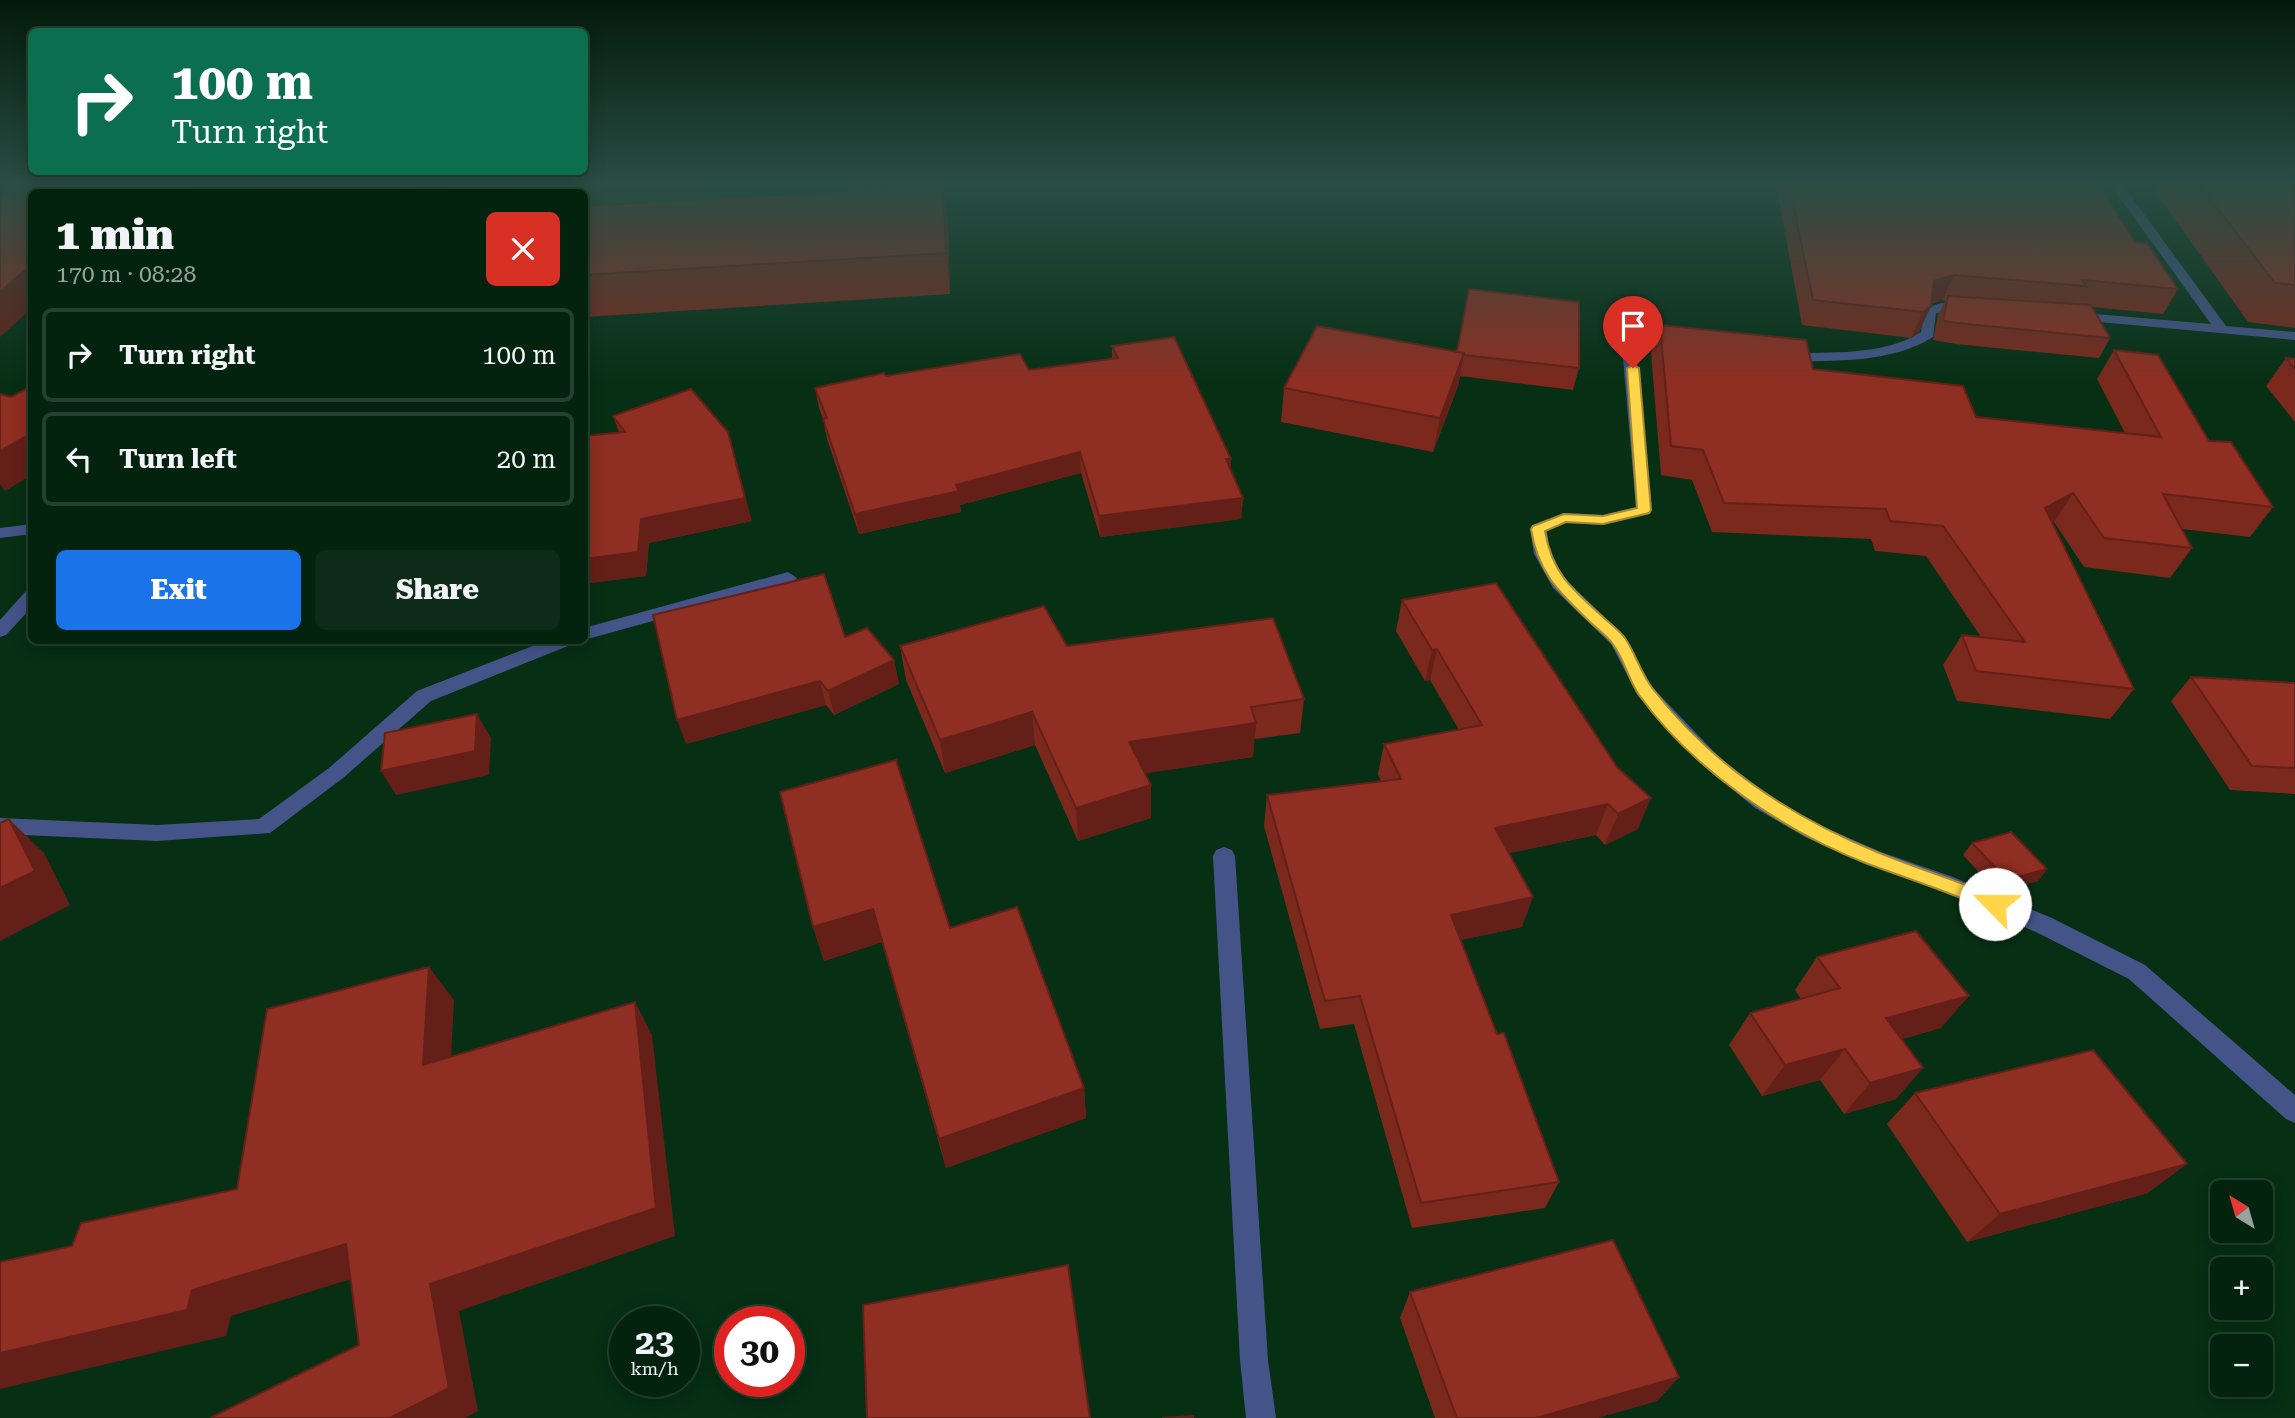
<!DOCTYPE html>
<html lang="en">
<head>
<meta charset="utf-8">
<style>
	body { margin:0; font-family:"Roboto Serif",serif; background:#0d2b18; color:#f1f3f6; height:100vh; display:flex; flex-direction:column; font-size:26px; white-space:nowrap }
	* { box-sizing:border-box; margin:0 }
	p { font-size:23px; color:#97a49e }
	.icon { flex:none; width:38px; height:38px; fill:none; stroke:currentColor; stroke-width:2; stroke-linecap:round; stroke-linejoin:round }
	.map { position:relative; flex:1; overflow:hidden }
	.side { position:absolute; left:28px; top:189px; width:560px; height:455px; display:flex; flex-direction:column; background:#04230f; border-radius:10px; box-shadow:0 4px 18px #0003,0 0 0 2px #25402f }
	.side>* { flex:none }
	.guide { position:absolute; left:28px; top:28px; width:560px; height:147px; border-radius:10px; box-shadow:0 4px 18px #0003,0 0 0 2px #25402f; background:#0b6e4f; color:#fff; overflow:hidden }
	.needle { width:46px; rotate:323deg }
	.fabs { position:absolute; left:2210px; top:1180px; display:grid; gap:14px }
	.fabs a { display:grid; place-items:center; width:63px; height:63px; border-radius:10px; background:#04230f; box-shadow:0 4px 18px #0003,0 0 0 2px #25402f; font-size:35px }
	.speed { position:absolute; left:609px; top:1306px; display:flex; gap:14px; font-size:35px; font-weight:700; text-align:center }
	.speed>* { display:grid; place-content:center; width:91px; height:91px; border-radius:50%; background:#04230f; box-shadow:0 4px 18px #0003,0 0 0 2px #25402f; line-height:1 }
	.speed small { font-size:18px; font-weight:400 }
	.speed .limit { border:10px solid #d22; background:#fff; color:#111 }
	.pin { position:absolute; display:grid; place-items:center; width:60px; height:60px; color:#fff; margin:-72px -30px; border-radius:50% 50% 50% 0; rotate:-45deg; box-shadow:0 0 7px #0007 }
	.pin .icon { rotate:45deg }
	.me { position:absolute; width:77px; margin:-38px; rotate:293deg; stroke-linejoin:round; filter:drop-shadow(0 0 5px #0008) }
	.turn { display:flex; align-items:center; gap:24px; height:147px; padding:0 28px; font-size:32px }
	.turn .icon { width:91px; height:91px; stroke-width:2.5 }
	.turn b { display:block; font-size:49px; line-height:60px }
	.round { display:grid; place-items:center; flex:none; width:74px; height:74px; border-radius:10px; background:#0d2b18 }
	.summary { display:flex; align-items:center; justify-content:space-between; height:119px; padding:0 28px }
	h1 { font-size:42px; font-weight:800; line-height:52px }
	.cta { display:flex; gap:14px; margin-top:auto; padding:14px 28px }
	.cta a { flex:1; height:80px; border-radius:10px; background:#1a73e8; color:#fff; font-size:28px; font-weight:800; line-height:80px; text-align:center }
	.cta a+a { background:#0d2b18; color:#f1f3f6 }
	ul { padding:0; list-style:none }
	li { display:flex; align-items:center; gap:21px; height:94px; margin:0 14px 10px; padding:0 14px; border:4px solid #25402f; border-radius:10px }
	li div { flex:1 }
	li b { display:block; font-size:26px }
	li em { font-style:normal }
	.map>svg:first-child { display:block }
	.green { fill:#3e3315 }
	.lines { fill:none; stroke-linecap:round; stroke-linejoin:round }
	.minor { fill:#445488; fill-rule:evenodd }
	.tertiary { fill:#445488; fill-rule:evenodd }
	.wall { fill:#7b281d }
	.shaded-wall { fill:#642018 }
	.building { fill:#8f2e22; stroke:#642018; stroke-width:2 }
	.route { fill:#ffd54a; stroke:#a68a30; stroke-width:2 }
</style>
</head>
<body>
<div class="map">
<svg width="2295" height="1418" viewBox="0 0 2295 1418">
	<rect width="100%" height="100%" fill="#062f14"/>
	<path class="green" d="M 447,184 L 703,184 L 702,203 L 585,214 L 584,192 L 444,192 Z"/>
	<g class="lines">
		<path class="minor" d="M 2110,184 L 2122,184 L 2226,326 L 2295,332 L 2295,340 L 2067,319 L 2067,313 L 2072,312 L 2211,324 Z
			M 1942,303 L 1969,304 L 1976,308 L 1969,312 L 1936,313 L 1933,337 C 1890,364 1834,360 1785,362 L 1778,358 L 1785,354 C 1830,351 1882,357 1921,332 L 1924,308 Z
			M 1659,339 L 1684,343 L 1686,346 C 1679,352 1649,349 1636,350 L 1652,510 L 1650,514 L 1603,525 L 1566,523 L 1547,531 L 1550,554 L 1566,580 L 1624,636 L 1652,687 L 1719,757 L 1769,796 L 1819,825 L 1881,852 L 1953,877 L 2052,918 L 2145,965 L 2295,1095 L 2295,1123 L 2286,1119 L 2129,979 L 2036,932 L 1937,889 L 1865,864 L 1805,837 L 1755,808 L 1705,767 L 1638,696 L 1611,644 L 1553,588 L 1534,554 L 1530,529 L 1532,525 L 1564,513 L 1603,515 L 1636,507 L 1622,347 L 1629,343 Z
			M 32,524 L 32,534 L 0,538 L 0,528 Z
			M 788,572 L 797,578 L 794,582 L 584,640 L 584,628 Z
			M 548,640 L 576,640 L 573,644 L 431,701 L 343,778 L 270,833 L 157,841 L 0,834 L 0,818 L 157,825 L 259,819 L 329,768 L 417,691 Z
			M 1224,847 L 1232,850 L 1235,856 L 1268,1360 L 1276,1418 L 1246,1418 L 1240,1360 L 1213,856 L 1216,850 Z"/>
		<path class="tertiary" d="M 402,184 L 414,184 L 410,192 L 398,192 Z
			M 32,589 L 32,607 L 6,635 L 0,637 L 0,620 L 26,591 Z"/>
	</g>
	<path class="wall" d="M 1776,184 L 2098,184 L 2135,242 L 2178,289 L 2163,314 L 2092,307 L 2110,338 L 2099,358 L 1956,344 L 1933,340 L 1938,315 L 1945,301 L 1942,300 L 1931,304 L 1919,332 L 1911,338 L 1802,325 Z
		M 2150,184 L 2295,184 L 2295,328 L 2248,322 Z
		M 943,186 L 948,225 L 950,294 L 584,317 L 584,206 Z
		M 1660,325 L 1976,417 L 2125,433 L 2097,379 L 2114,350 L 2209,441 L 2273,507 L 2250,537 L 2182,529 L 2192,548 L 2170,578 L 2084,567 L 2054,522 L 2053,523 L 2134,689 L 2110,719 L 1957,701 L 1943,665 L 1962,635 L 1981,637 L 1926,556 L 1875,551 L 1871,539 L 1712,532 L 1692,480 L 1661,475 L 1651,353 Z
		M 1112,346 L 1231,470 L 1243,498 L 1241,519 L 1100,537 L 1081,473 L 960,505 L 961,512 L 859,534 L 827,439 L 823,419 L 819,408 L 815,388 L 886,376 L 1029,370 L 1112,359 Z
		M 1457,352 L 1579,368 L 1573,390 L 1460,376 L 1458,386 L 1433,452 L 1281,422 L 1284,388 Z
		M 2286,358 L 2295,359 L 2295,422 L 2266,386 Z
		M 613,416 L 752,521 L 649,543 L 646,576 L 619,432 Z
		M 1402,600 L 1638,829 L 1605,845 L 1596,835 L 1509,853 L 1522,927 L 1461,940 L 1497,1034 L 1559,1182 L 1545,1208 L 1412,1228 L 1354,1024 L 1320,1029 L 1264,826 L 1267,795 L 1381,781 L 1378,774 L 1384,744 L 1459,730 L 1430,680 L 1425,681 L 1396,631 Z
		M 845,637 L 894,660 L 899,684 L 834,715 L 826,705 L 686,744 Z
		M 900,646 L 1067,646 L 1304,699 L 1300,733 L 1254,739 L 1253,757 L 1145,773 L 1151,785 L 1151,818 L 1078,841 L 1035,745 L 945,773 L 906,680 Z
		M 2191,677 L 2295,683 L 2295,794 L 2230,790 L 2171,701 Z
		M 1972,843 L 2047,869 L 2038,881 L 1997,892 L 1963,855 Z
		M 813,927 L 950,928 L 1084,1088 L 1086,1118 L 946,1168 L 882,942 L 824,961 Z
		M 1817,957 L 1941,1028 L 1902,1039 L 1896,1099 L 1844,1114 L 1820,1080 L 1762,1096 L 1729,1045 L 1750,1013 L 1801,999 L 1795,990 Z
		M 1915,1093 L 2148,1193 L 1967,1242 L 1887,1124 Z
		M 1410,1292 L 1679,1377 L 1657,1401 L 1597,1418 L 1435,1418 L 1400,1318 Z"/>
	<path class="shaded-wall" d="M 147,184 L 189,184 L 180,192 L 137,192 Z
		M 943,186 L 948,225 L 950,294 L 946,253 Z
		M 32,264 L 32,308 L 0,337 L 0,292 Z
		M 1954,275 L 1942,300 L 1922,306 L 1934,281 Z
		M 1931,306 L 1919,332 L 1911,338 L 1923,312 Z
		M 1464,353 L 1458,386 L 1433,452 L 1440,418 Z
		M 728,432 L 752,521 L 649,543 L 646,576 L 584,584 L 584,559 Z
		M 32,433 L 32,475 L 5,491 L 0,484 L 0,451 Z
		M 1080,452 L 1081,473 L 960,505 L 961,512 L 859,534 L 855,514 L 956,485 Z
		M 1226,459 L 1231,459 L 1230,479 Z
		M 2073,493 L 2054,522 L 2027,537 L 2045,508 Z
		M 1243,498 L 1241,519 L 1100,537 L 1099,516 Z
		M 1437,649 L 1430,680 L 1425,681 L 1432,650 Z
		M 894,660 L 899,684 L 834,715 L 828,691 Z
		M 820,681 L 826,705 L 686,744 L 677,720 Z
		M 1032,712 L 1035,745 L 945,773 L 940,740 Z
		M 477,714 L 491,738 L 489,775 L 396,795 L 381,771 Z
		M 1256,723 L 1253,757 L 1129,776 L 1129,742 Z
		M 1151,785 L 1151,818 L 1078,841 L 1076,808 Z
		M 1651,798 L 1638,829 L 1605,845 L 1618,814 Z
		M 1608,804 L 1596,835 L 1486,858 L 1495,828 Z
		M 9,819 L 44,853 L 70,905 L 0,941 L 0,888 Z
		M 2047,869 L 2038,881 L 1997,892 L 2007,880 Z
		M 1533,897 L 1522,927 L 1443,944 L 1451,915 Z
		M 873,909 L 882,942 L 824,961 L 813,927 Z
		M 429,967 L 454,1000 L 449,1097 L 423,1065 Z
		M 1969,996 L 1941,1028 L 1860,1050 L 1886,1018 Z
		M 635,1002 L 652,1035 L 675,1236 L 459,1311 L 478,1411 L 465,1418 L 390,1418 L 430,1284 Z
		M 1845,1049 L 1820,1080 L 1762,1096 L 1785,1065 Z
		M 1923,1068 L 1896,1099 L 1844,1114 L 1870,1083 Z
		M 1084,1088 L 1086,1118 L 946,1168 L 939,1139 Z
		M 2187,1164 L 2148,1193 L 1967,1242 L 2000,1214 Z
		M 346,1244 L 377,1271 L 231,1316 L 226,1336 L 0,1389 L 0,1353 L 192,1290 Z
		M 1679,1377 L 1657,1401 L 1597,1418 L 1536,1418 Z"/>
	<path class="building" d="M 11,184 L 147,184 L 137,192 L 32,192 L 32,264 L 0,292 L 0,196 Z
		M 1789,184 L 2098,184 L 2135,242 L 2147,243 L 2178,289 L 2082,280 L 2086,286 L 1954,275 L 1934,281 L 1931,306 L 1923,312 L 1813,300 Z
		M 2199,184 L 2295,184 L 2295,285 L 2275,283 Z
		M 943,186 L 946,253 L 584,275 L 584,206 Z
		M 1469,289 L 1579,302 L 1579,368 L 1464,355 L 1464,353 L 1457,352 Z
		M 1948,296 L 2091,305 L 2110,338 L 1966,324 L 1943,321 Z
		M 1660,325 L 1806,340 L 1813,369 L 1963,386 L 1976,417 L 2161,437 L 2114,350 L 2158,355 L 2209,441 L 2231,442 L 2273,507 L 2163,494 L 2192,548 L 2104,538 L 2073,493 L 2045,508 L 2134,689 L 1976,671 L 1962,635 L 2025,642 L 1943,526 L 1890,521 L 1886,509 L 1724,503 L 1703,450 L 1671,446 Z
		M 1317,326 L 1464,353 L 1440,418 L 1284,388 Z
		M 1174,337 L 1231,459 L 1226,459 L 1243,498 L 1099,516 L 1080,452 L 956,485 L 959,491 L 855,514 L 823,419 L 827,418 L 815,388 L 884,373 L 886,376 L 1020,354 L 1029,370 L 1118,358 L 1112,346 Z
		M 2286,358 L 2295,359 L 2295,369 Z
		M 32,386 L 32,433 L 0,451 L 0,394 L 11,397 Z
		M 691,389 L 728,432 L 745,498 L 641,519 L 638,552 L 584,559 L 584,436 L 625,432 L 613,416 Z
		M 824,574 L 845,637 L 867,628 L 894,660 L 828,691 L 820,681 L 677,720 L 653,615 Z
		M 1496,583 L 1617,767 L 1651,798 L 1618,814 L 1608,804 L 1495,828 L 1533,897 L 1451,915 L 1497,1034 L 1504,1033 L 1559,1182 L 1421,1203 L 1360,996 L 1325,1001 L 1267,795 L 1401,779 L 1384,744 L 1482,725 L 1437,649 L 1432,650 L 1402,600 Z
		M 1044,606 L 1067,646 L 1273,618 L 1304,699 L 1251,707 L 1256,723 L 1129,742 L 1151,785 L 1076,808 L 1032,712 L 940,740 L 900,646 Z
		M 2191,677 L 2295,683 L 2295,768 L 2252,766 Z
		M 477,714 L 475,751 L 381,771 L 385,733 Z
		M 896,760 L 950,928 L 1017,907 L 1084,1088 L 939,1139 L 873,909 L 813,927 L 780,792 Z
		M 9,819 L 35,871 L 0,888 L 0,823 Z
		M 2011,832 L 2047,869 L 2007,880 L 1972,843 Z
		M 1916,931 L 1969,996 L 1886,1018 L 1923,1068 L 1870,1083 L 1845,1049 L 1785,1065 L 1750,1013 L 1840,988 L 1817,957 Z
		M 429,967 L 423,1065 L 635,1002 L 656,1208 L 430,1284 L 449,1388 L 390,1418 L 210,1418 L 359,1345 L 346,1244 L 192,1290 L 187,1310 L 0,1353 L 0,1262 L 72,1246 L 81,1223 L 237,1189 L 267,1009 Z
		M 2093,1050 L 2187,1164 L 2000,1214 L 1915,1093 Z
		M 1613,1240 L 1679,1377 L 1536,1418 L 1457,1418 L 1410,1292 Z
		M 1068,1265 L 1090,1418 L 867,1418 L 863,1305 Z
		M 1193,1416 L 1193,1418 L 1162,1418 Z"/>
	<linearGradient id="sky" x2="0" y2="1"><stop stop-color="#031a0b"/><stop offset="0.48" stop-color="#2a4d45"/><stop offset="1" stop-color="#2a4d45" stop-opacity="0"/></linearGradient>
	<rect width="2295" height="383" fill="url(#sky)"/>
	<path class="route" d="M 1633,365 L 1639,368 L 1651,510 L 1649,513 L 1603,524 L 1566,522 L 1545,531 C 1552,573 1572,589 1602,616 C 1609,623 1619,630 1625,638 C 1636,654 1641,674 1653,689 C 1712,765 1789,816 1877,852 C 1918,869 1960,881 2001,899 L 2004,904 L 2001,909 L 1995,911 L 1988,909 C 1949,892 1909,879 1868,864 C 1783,831 1693,770 1639,695 C 1628,679 1624,658 1612,643 C 1606,635 1596,628 1589,621 C 1558,591 1538,573 1531,529 L 1533,526 L 1564,514 L 1603,516 L 1637,508 L 1627,368 Z"/>
</svg>
<div class="fabs">
<a><svg class="needle" viewBox="-14 -14 28 28"><path d="M0-13l5 13h-10z" fill="#e53935"/><path d="M0 13l5-13h-10z" fill="#97a49e"/></svg></a>
<a>+</a>
<a>−</a>
</div>
<div class="speed"><div>23<small>km/h</small></div><div class="limit">30</div></div>
<div class="pin" style="left:1633px;top:368px;background:#d93025"><svg class="icon" aria-label="arrive" viewBox="0 0 24 24"><path d="M6 21V4h12l-3 4 3 4H6"/></svg></div>
<svg class="me" style="left:1995px;top:904px" viewBox="-20 -20 40 40"><circle r="19" fill="#fff"/><path d="M0-13L10 11 0 6-10 11z" fill="#ffd54a"/></svg>
<div class="guide">
<div class="turn"><svg class="icon" aria-label="right" viewBox="0 0 24 24"><path d="M7 20v-9h11M14 6l5 5-5 5"/></svg><div><b>100 m</b>Turn right</div></div>
</div>
<section class="side">
<div class="summary"><div><h1>1 min</h1><p>170 m · 08:28</p></div><a class="round" style="background:#d93025;color:#fff"><svg class="icon" aria-label="close" viewBox="0 0 24 24"><path d="M6 6l12 12M18 6L6 18"/></svg></a></div>
<ul>
<li><svg class="icon" aria-label="right" viewBox="0 0 24 24"><path d="M7 20v-9h11M14 6l5 5-5 5"/></svg><div><b>Turn right</b></div><em>100 m</em></li>
<li><svg class="icon" aria-label="left" viewBox="0 0 24 24"><path d="M17 20v-9H6M10 6l-5 5 5 5"/></svg><div><b>Turn left</b></div><em>20 m</em></li>
</ul>
<div class="cta"><a>Exit</a><a>Share</a></div>
</section>
</div>
</body>
</html>
